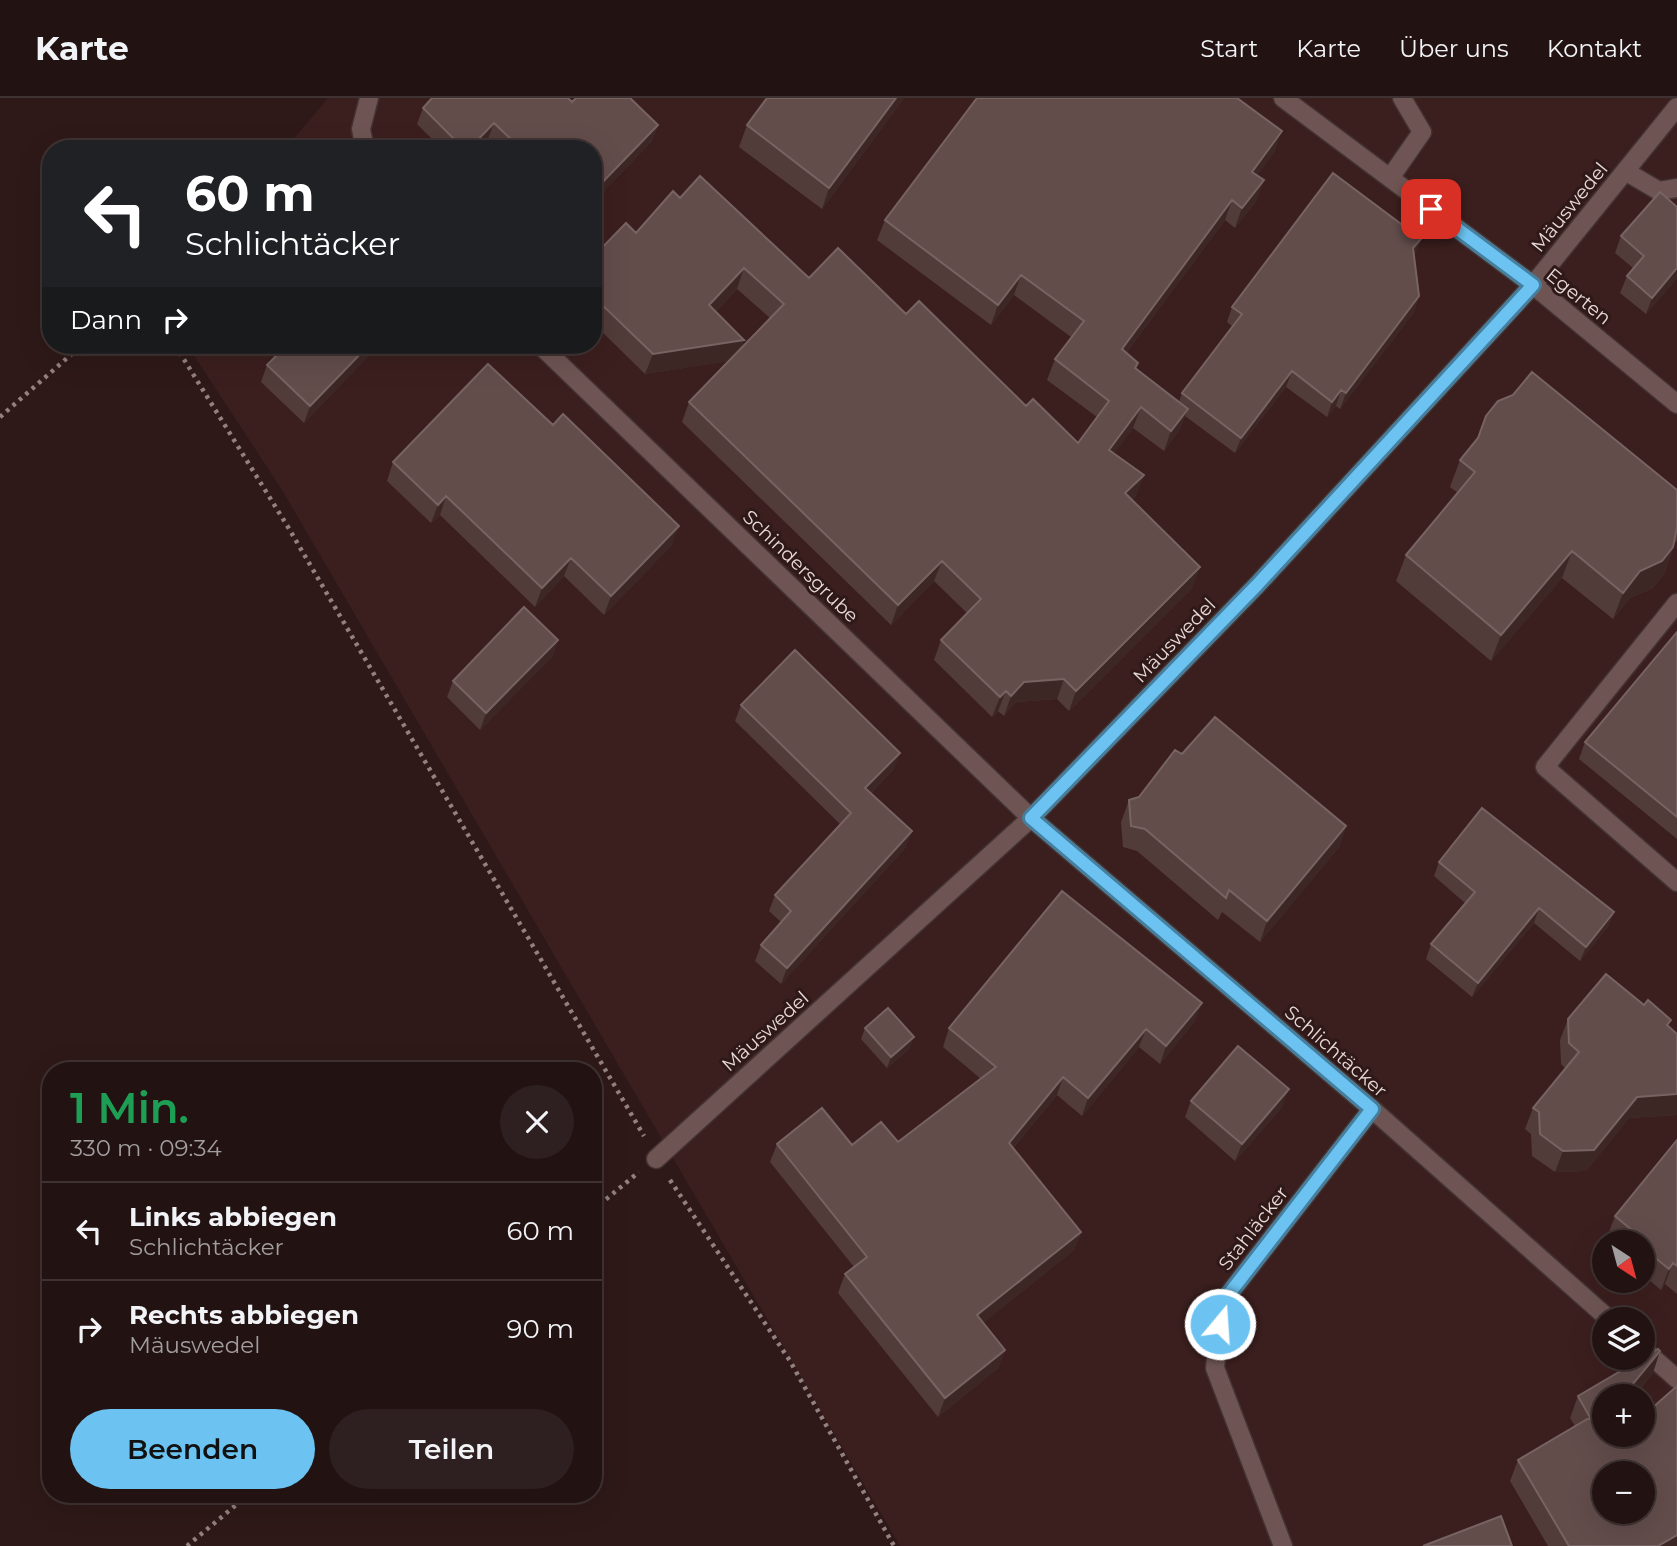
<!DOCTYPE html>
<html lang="de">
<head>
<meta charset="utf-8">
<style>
	body { margin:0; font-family:Montserrat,sans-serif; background:#2e2020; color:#f1f3f6; height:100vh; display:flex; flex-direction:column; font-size:26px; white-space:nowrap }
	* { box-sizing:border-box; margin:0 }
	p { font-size:23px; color:#a29e9f }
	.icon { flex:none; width:38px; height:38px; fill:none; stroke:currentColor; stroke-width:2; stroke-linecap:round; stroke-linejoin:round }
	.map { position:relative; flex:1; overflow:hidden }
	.sheet { position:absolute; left:42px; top:964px; width:560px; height:441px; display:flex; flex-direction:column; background:#221312; border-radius:28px; box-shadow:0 7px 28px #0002,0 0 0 2px #3f3232 }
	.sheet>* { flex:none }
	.guide { position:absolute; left:42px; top:42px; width:560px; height:214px; border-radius:28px; box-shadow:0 7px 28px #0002,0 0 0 2px #3f3232; background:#202124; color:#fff; overflow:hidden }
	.needle { width:46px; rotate:144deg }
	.controls { position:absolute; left:1592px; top:1132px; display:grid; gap:14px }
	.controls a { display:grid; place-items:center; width:63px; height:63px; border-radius:50%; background:#221312; box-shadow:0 7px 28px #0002,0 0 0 2px #3f3232; font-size:35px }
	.pin { position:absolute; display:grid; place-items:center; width:60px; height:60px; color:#fff; margin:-30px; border-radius:14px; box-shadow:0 4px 10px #0006 }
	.me { position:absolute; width:77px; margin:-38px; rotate:18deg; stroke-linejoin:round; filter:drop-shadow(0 0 5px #0008) }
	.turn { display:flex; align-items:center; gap:24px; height:147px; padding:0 28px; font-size:32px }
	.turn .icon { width:91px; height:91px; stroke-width:2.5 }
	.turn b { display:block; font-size:49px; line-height:60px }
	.then { display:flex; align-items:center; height:66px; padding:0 28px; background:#0003; gap:14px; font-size:26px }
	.round { display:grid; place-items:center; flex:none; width:74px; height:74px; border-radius:37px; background:#2e2020 }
	.head { display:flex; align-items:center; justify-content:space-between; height:119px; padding:0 28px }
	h1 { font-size:42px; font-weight:600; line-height:52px; color:#1e9e55 }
	.primary-button { display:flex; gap:14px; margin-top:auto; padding:14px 28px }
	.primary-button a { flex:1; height:80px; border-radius:42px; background:#6cc3f2; color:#111; font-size:28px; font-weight:600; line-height:80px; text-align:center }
	.primary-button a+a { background:#2e2020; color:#f1f3f6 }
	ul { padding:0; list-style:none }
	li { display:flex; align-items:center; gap:21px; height:98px; padding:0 28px; border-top:2px solid #3f3232 }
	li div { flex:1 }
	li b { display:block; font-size:26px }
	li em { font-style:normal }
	header { display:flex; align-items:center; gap:42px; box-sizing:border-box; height:98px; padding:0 35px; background:#221312; border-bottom:2px solid #3f3232 }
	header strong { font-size:33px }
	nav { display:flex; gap:38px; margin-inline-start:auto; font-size:24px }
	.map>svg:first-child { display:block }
	.built { fill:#3b1f1e; fill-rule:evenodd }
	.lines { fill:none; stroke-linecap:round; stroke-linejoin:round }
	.minor-casing { stroke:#433332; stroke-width:21 }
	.path { stroke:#938180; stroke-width:4.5; stroke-dasharray:3.5 5; stroke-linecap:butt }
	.minor { stroke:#6e5553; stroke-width:18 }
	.wall { fill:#523c3a; fill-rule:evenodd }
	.shaded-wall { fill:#3d2725 }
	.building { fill:#624d4b; stroke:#776361; stroke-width:2; fill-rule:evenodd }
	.route-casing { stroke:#467f9d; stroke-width:18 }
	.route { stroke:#6cc3f2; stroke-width:12 }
	.labels { text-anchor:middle; stroke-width:6; stroke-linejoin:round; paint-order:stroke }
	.street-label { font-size:19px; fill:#e8d9d7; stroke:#2e1918 }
</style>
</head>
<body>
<header>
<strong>Karte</strong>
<nav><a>Start</a><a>Karte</a><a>Über uns</a><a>Kontakt</a></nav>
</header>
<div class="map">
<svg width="1677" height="1448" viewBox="0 0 1677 1448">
	<rect width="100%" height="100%" fill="#2e1918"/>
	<path class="built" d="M 328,0 L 1677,0 L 1677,1448 L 900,1448 L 282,392 L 187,247 L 593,247 L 593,51 L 285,51 ZM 1605,1144 L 1643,1144 L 1643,1183 L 1605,1183 ZM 1605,1222 L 1643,1222 L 1643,1260 L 1605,1260 ZM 1605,1298 L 1643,1298 L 1643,1337 L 1605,1337 ZM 1605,1376 L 1643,1376 L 1643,1414 L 1605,1414 Z"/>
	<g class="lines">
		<defs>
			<path id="minor" d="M 1283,0 L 1533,187 L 1677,306
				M 365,51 L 361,31 L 369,0
				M 1625,73 L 1659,93 L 1677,90
				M 1390,80 L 1422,34 L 1402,0
				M 540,247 L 1031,720 L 1372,1011 L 1610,1222
				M 1677,505 L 1545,669 L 1677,784
				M 656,1061 L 1031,720 L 1257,487 L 1533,187 L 1677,9
				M 1643,1251 L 1677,1281
				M 1283,1448 L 1215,1270 L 1222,1205 L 1372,1011"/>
		</defs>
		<use href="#minor" class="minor-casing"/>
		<path class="path" d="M 175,247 L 288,429 L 644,1038
			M 0,319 L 82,247
			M 670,1082 L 790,1263 L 894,1448
			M 593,1112 L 639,1074
			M 187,1448 L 249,1396"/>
		<use href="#minor" class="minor"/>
	</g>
	<path class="wall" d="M 767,0 L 904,0 L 822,111 L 739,49 L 747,27 Z
		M 572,4 L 658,27 L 652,43 L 593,104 L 593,51 L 498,51 L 488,41 L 479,51 L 442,51 L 417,26 L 423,10 Z
		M 1275,53 L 1257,77 L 1257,102 L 1235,130 L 1225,122 L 1126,255 L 1138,265 L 1136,271 L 1179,304 L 1182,295 L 1233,229 L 1227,224 L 1232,209 L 1421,141 L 1414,158 L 1419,198 L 1414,214 L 1340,311 L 1336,308 L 1327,319 L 1286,289 L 1235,355 L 1185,318 L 1180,331 L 1164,353 L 1133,330 L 1114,355 L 1144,377 L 1136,397 L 1132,402 L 1193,489 L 1069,613 L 1057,601 L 1016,604 L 1004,618 L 998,613 L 992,619 L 934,562 L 941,542 L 967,515 L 934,483 L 891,527 L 682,324 L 689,304 L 728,263 L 645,276 L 593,225 L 593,159 L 636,135 L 680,100 L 809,180 L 906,216 L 1026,308 L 1078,345 L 1097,319 L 1047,282 L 1055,261 L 1071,239 L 1014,197 L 991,227 L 877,142 L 885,122 ZM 737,191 L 770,220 L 741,250 L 744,242 L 716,213 Z
		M 1677,109 L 1677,180 L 1646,216 L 1620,195 L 1627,178 L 1633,170 L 1615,155 L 1621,138 Z
		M 379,247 L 304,325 L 261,284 L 267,267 Z
		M 1460,362 L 1677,392 L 1677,442 L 1674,447 L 1664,476 L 1653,490 L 1630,500 L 1613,521 L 1562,480 L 1491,563 L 1396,483 L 1406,457 L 1458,395 L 1450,389 Z
		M 393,364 L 672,447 L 604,517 L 564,478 L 535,509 L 440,417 L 431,425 L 387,383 Z
		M 1677,534 L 1677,741 L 1579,661 L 1585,644 Z
		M 558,542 L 552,559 L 480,632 L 447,599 L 453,583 Z
		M 741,607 L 894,671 L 871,695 L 906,749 L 781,886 L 755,863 L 761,847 L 781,824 L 769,813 L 775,797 L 841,727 L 735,623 Z
		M 1182,656 L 1346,728 L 1339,749 L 1260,844 L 1222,814 L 1218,822 L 1137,753 L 1123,749 L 1121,724 L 1129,702 L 1139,699 Z
		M 1439,764 L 1614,814 L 1608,829 L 1580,863 L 1534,825 L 1472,899 L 1426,861 L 1431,846 L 1465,805 L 1434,778 Z
		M 1568,921 L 1669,929 L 1677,936 L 1677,1017 L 1629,1020 L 1586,1073 L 1555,1074 L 1532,1058 L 1531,1036 L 1525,1031 L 1533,1010 L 1565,970 L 1561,966 L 1560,942 Z
		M 1195,923 L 1160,966 L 1139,949 L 1082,1018 L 1057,997 L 1013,1050 L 1081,1134 L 1074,1152 L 983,1225 L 1005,1252 L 998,1270 L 938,1319 L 838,1195 L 845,1176 L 854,1169 L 770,1064 L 777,1046 L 852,1047 L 898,1044 L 981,981 L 943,949 L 949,930 Z
		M 865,930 L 910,950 L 887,970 L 861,941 Z
		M 1191,1003 L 1283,1008 L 1235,1063 L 1185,1019 Z
		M 1677,1042 L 1677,1196 L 1665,1186 L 1661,1192 L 1643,1177 L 1643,1144 L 1614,1144 L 1607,1139 L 1615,1118 Z
		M 1653,1275 L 1604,1334 L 1677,1448 L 1548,1448 L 1510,1383 L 1518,1362 L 1575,1328 L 1570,1320 L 1578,1298 Z"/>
	<path class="shaded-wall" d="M 896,0 L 904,0 L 822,111 L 829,90 Z
		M 494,25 L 488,41 L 479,51 L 469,51 Z
		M 658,27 L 652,43 L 593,104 L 593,94 Z
		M 1282,33 L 1275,53 L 1245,94 L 1252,74 Z
		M 1264,82 L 1257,102 L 1235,130 L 1242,110 Z
		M 1232,102 L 1225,122 L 1114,271 L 1122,251 Z
		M 1421,141 L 1415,156 L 1407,165 L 1413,150 Z
		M 744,170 L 737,191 L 702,227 L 709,207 Z
		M 1677,170 L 1677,180 L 1646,216 L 1652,200 Z
		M 1021,177 L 1014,197 L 991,227 L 998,207 Z
		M 1419,198 L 1414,214 L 1340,311 L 1346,295 Z
		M 744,242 L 737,262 L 645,276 L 653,256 Z
		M 369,247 L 379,247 L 304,325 L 310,308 Z
		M 1292,273 L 1286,289 L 1235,355 L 1241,340 Z
		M 1341,292 L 1336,308 L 1327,319 L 1332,304 Z
		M 1141,309 L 1133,330 L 1102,372 L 1109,352 Z
		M 1188,311 L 1180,331 L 1164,353 L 1171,333 Z
		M 1144,377 L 1136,397 L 1118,415 L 1125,395 Z
		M 446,398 L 440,417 L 431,425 L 438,407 Z
		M 679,428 L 672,447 L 604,517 L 611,498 Z
		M 1673,449 L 1664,476 L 1653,490 L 1630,500 L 1613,521 L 1623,495 L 1640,473 Z
		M 1572,453 L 1562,480 L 1491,563 L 1501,537 Z
		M 571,460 L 564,478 L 535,509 L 542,490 Z
		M 942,463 L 934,483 L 891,527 L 898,507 Z
		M 1200,469 L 1193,489 L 1069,613 L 1076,593 Z
		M 558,542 L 552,559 L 480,632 L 486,615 Z
		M 1064,581 L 1057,601 L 1016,604 L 1004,618 L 1011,598 L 1024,584 Z
		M 1006,593 L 998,613 L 992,619 L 1000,599 Z
		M 900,655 L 894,671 L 860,706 L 865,690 Z
		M 1346,728 L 1339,749 L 1260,844 L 1267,823 Z
		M 912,733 L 906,749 L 781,886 L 787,870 Z
		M 1539,810 L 1534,825 L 1472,899 L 1478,885 Z
		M 1614,814 L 1608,829 L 1580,863 L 1586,849 Z
		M 1202,905 L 1195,923 L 1160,966 L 1166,948 Z
		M 1146,931 L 1139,949 L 1082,1018 L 1088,1000 Z
		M 914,939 L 910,950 L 887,970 L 891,959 Z
		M 1063,979 L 1057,997 L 1002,1063 L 1009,1045 Z
		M 1289,991 L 1283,1008 L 1235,1063 L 1242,1046 Z
		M 1677,996 L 1677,1017 L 1629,1020 L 1586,1073 L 1555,1074 L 1563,1053 L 1637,999 Z
		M 1081,1134 L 1074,1152 L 970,1236 L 977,1217 Z
		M 1673,1165 L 1665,1186 L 1661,1192 L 1669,1171 Z
		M 1005,1252 L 998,1270 L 938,1319 L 945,1300 Z
		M 1660,1253 L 1653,1275 L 1633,1298 L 1623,1298 Z
		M 1605,1321 L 1605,1333 L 1590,1351 L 1598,1329 Z
		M 1677,1437 L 1677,1448 L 1658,1448 Z"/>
	<path class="building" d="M 432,0 L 568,0 L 572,4 L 576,0 L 630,0 L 658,27 L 593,94 L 593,51 L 521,51 L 494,25 L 469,51 L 464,51 L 423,10 Z
		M 767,0 L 896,0 L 829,90 L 747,27 Z
		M 977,0 L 1237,0 L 1282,33 L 1252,74 L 1264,82 L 1242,110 L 1232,102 L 1122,251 L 1138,265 L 1135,270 L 1188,311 L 1171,333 L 1141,309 L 1109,352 L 1144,377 L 1125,395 L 1200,469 L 1076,593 L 1064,581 L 1024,584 L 1011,598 L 1006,593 L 1000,599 L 941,542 L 981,501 L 942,463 L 898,507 L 689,304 L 784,206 L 744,170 L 709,207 L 744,242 L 653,256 L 593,198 L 593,159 L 626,125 L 636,135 L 673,93 L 680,100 L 700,78 L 809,180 L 838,150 L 906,216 L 919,203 L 1026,308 L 1033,301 L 1078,345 L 1109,303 L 1055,261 L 1084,223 L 1021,177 L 998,207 L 885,122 Z
		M 1333,75 L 1421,141 L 1413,150 L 1419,198 L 1346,295 L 1341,292 L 1332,304 L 1292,273 L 1241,340 L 1182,295 L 1242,216 L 1232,209 Z
		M 1660,94 L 1677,109 L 1677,170 L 1652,200 L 1627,178 L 1644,158 L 1621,138 Z
		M 287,247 L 369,247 L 310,308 L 267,267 Z
		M 488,266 L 553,327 L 563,316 L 679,428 L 611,498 L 571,460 L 542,490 L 446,398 L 438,407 L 393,364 Z
		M 1532,274 L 1677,392 L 1677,429 L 1673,449 L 1662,463 L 1640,473 L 1623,495 L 1572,453 L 1501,537 L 1406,457 L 1475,374 L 1460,362 L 1478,340 L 1486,318 L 1498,303 L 1513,297 Z
		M 524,509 L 558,542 L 486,615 L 453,583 Z
		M 1677,534 L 1677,719 L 1585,644 Z
		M 795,552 L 900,655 L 865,690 L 912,733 L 787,870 L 761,847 L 791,813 L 775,797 L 851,715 L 741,607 Z
		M 1215,619 L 1346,728 L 1267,823 L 1229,792 L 1226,800 L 1145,731 L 1131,728 L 1129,702 L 1139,699 L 1175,652 L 1182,656 Z
		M 1482,710 L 1614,814 L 1586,849 L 1539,810 L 1478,885 L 1431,846 L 1475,794 L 1439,764 Z
		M 1062,793 L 1202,905 L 1166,948 L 1146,931 L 1088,1000 L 1063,979 L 1009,1045 L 1081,1134 L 977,1217 L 1005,1252 L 945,1300 L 845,1176 L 867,1159 L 777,1046 L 822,1010 L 852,1047 L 881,1024 L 898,1044 L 996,969 L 949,930 Z
		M 1606,876 L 1644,907 L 1648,902 L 1671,922 L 1667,927 L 1677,936 L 1677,996 L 1637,999 L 1594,1052 L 1563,1053 L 1540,1036 L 1539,1014 L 1533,1010 L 1579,954 L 1569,945 L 1568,921 Z
		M 888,910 L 914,939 L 891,959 L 865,930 Z
		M 1238,948 L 1289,991 L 1242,1046 L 1191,1003 Z
		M 1677,1042 L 1677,1168 L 1673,1165 L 1669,1171 L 1647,1153 L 1651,1148 L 1615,1118 Z
		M 1658,1251 L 1660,1253 L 1623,1298 L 1605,1298 L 1605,1321 L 1598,1329 L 1605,1335 L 1605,1337 L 1607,1337 L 1614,1344 L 1622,1337 L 1643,1337 L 1643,1318 L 1677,1288 L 1677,1437 L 1658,1448 L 1569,1448 L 1518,1362 L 1589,1320 L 1592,1323 L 1578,1298 ZM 1605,1376 L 1643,1376 L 1643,1414 L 1605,1414 Z
		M 1501,1418 L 1512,1448 L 1423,1448 Z"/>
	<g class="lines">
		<defs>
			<path id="route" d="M 1220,1226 L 1222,1205 L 1372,1011 L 1031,720 L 1257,487 L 1533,187 L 1431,111"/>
		</defs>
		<use href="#route" class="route-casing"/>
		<use href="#route" class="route"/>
	</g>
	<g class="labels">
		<g class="street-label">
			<text transform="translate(1569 109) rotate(-51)" y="7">Mäuswedel</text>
			<text transform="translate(1579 198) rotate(39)" y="7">Egerten</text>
			<text transform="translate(801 468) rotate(44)" y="7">Schindersgrube</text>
			<text transform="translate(1174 542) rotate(-46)" y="7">Mäuswedel</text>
			<text transform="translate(765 933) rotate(-42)" y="7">Mäuswedel</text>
			<text transform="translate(1336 953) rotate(41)" y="7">Schlichtäcker</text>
			<text transform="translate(1253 1130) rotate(-52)" y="7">Stahläcker</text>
		</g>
	</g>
</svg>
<div class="controls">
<a><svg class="needle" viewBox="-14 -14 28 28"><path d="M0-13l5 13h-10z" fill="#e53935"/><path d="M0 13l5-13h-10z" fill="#a29e9f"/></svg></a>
<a><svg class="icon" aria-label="layers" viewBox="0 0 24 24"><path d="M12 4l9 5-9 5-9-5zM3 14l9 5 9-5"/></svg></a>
<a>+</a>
<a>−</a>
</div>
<div class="pin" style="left:1431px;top:111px;background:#d93025"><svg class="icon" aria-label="arrive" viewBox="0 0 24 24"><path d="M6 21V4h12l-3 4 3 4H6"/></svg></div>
<svg class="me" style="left:1220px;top:1226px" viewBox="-20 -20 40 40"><circle r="17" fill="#6cc3f2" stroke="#fff" stroke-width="3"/><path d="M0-11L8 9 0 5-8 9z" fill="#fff"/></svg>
<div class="guide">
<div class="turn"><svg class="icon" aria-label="left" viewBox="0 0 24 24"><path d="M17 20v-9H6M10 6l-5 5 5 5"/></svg><div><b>60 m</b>Schlichtäcker</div></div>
<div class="then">Dann<svg class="icon" aria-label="right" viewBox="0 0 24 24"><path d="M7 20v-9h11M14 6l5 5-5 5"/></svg></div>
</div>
<section class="sheet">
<div class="head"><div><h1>1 Min.</h1><p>330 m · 09:34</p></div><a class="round"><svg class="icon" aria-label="close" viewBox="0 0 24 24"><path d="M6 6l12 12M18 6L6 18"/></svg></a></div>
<ul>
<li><svg class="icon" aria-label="left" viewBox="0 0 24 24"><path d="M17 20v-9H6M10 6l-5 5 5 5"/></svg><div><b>Links abbiegen</b><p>Schlichtäcker</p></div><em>60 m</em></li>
<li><svg class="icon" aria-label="right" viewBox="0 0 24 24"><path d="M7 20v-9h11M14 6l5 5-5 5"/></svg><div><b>Rechts abbiegen</b><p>Mäuswedel</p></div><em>90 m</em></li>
</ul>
<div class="primary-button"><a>Beenden</a><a>Teilen</a></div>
</section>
</div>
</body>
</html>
